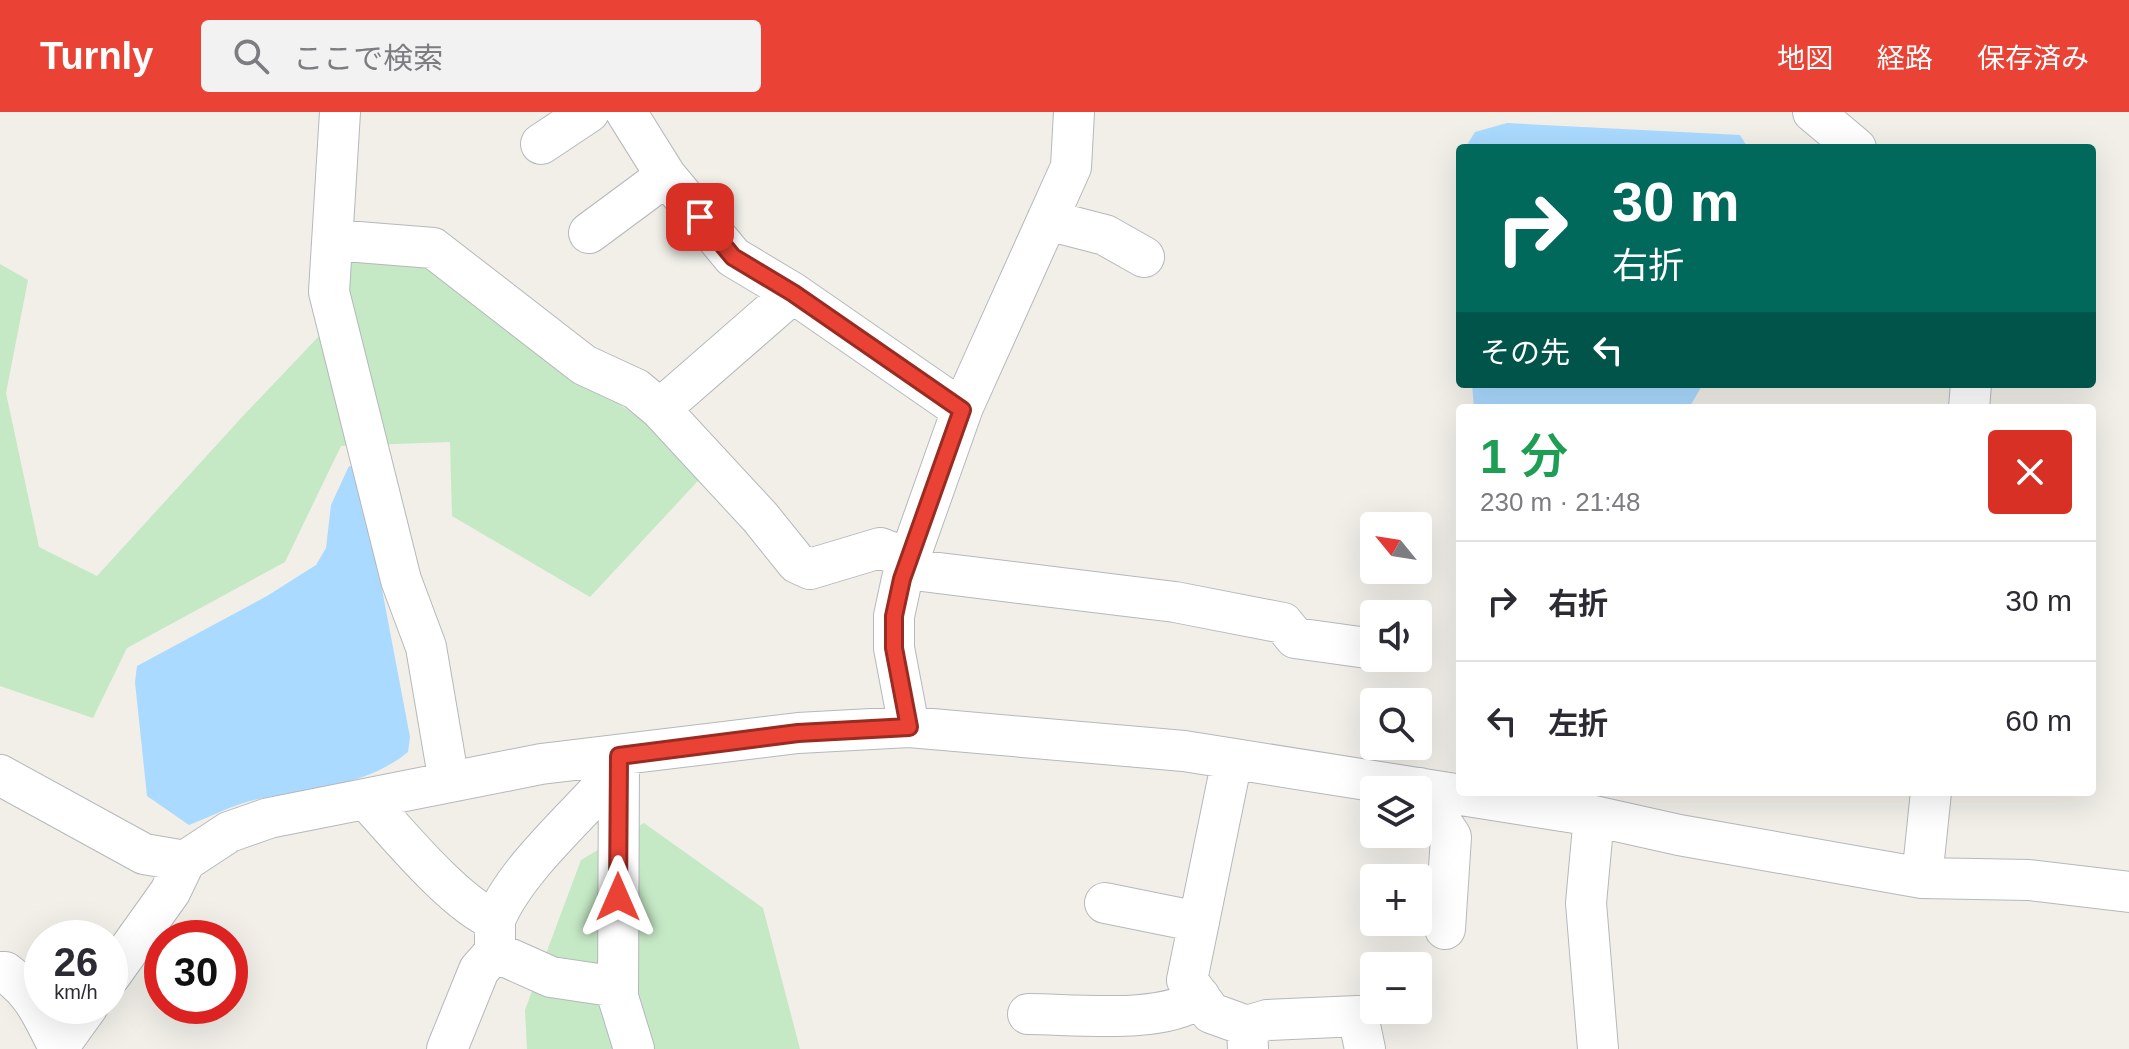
<!DOCTYPE html>
<html lang="ja">
<head>
<meta charset="utf-8">
<style>
	body { margin:0; font-family:Helvetica,"Noto Sans JP",sans-serif; background:#f2f2f3; color:#2b2b33; height:100vh; display:flex; flex-direction:column; font-size:30px; white-space:nowrap }
	* { box-sizing:border-box; margin:0 }
	p { font-size:26px; color:#7c7c81 }
	.icon { flex:none; width:44px; height:44px; fill:none; stroke:currentColor; stroke-width:2; stroke-linecap:round; stroke-linejoin:round }
	.map { position:relative; flex:1; overflow:hidden }
	.side { position:absolute; left:1456px; top:292px; width:640px; height:392px; display:flex; flex-direction:column; background:#fff; border-radius:8px; box-shadow:0 8px 32px #0002 }
	.side>* { flex:none }
	.guide { position:absolute; left:1456px; top:32px; width:640px; height:244px; border-radius:8px; box-shadow:0 8px 32px #0002; background:#00695c; color:#fff; overflow:hidden }
	.needle { width:52px; rotate:300deg }
	.controls { position:absolute; left:1360px; top:400px; display:grid; gap:16px }
	.controls a { display:grid; place-items:center; width:72px; height:72px; border-radius:8px; background:#fff; box-shadow:0 8px 32px #0002; font-size:40px }
	.speed { position:absolute; left:24px; top:808px; display:flex; gap:16px; font-size:40px; font-weight:700; text-align:center }
	.speed>* { display:grid; place-content:center; width:104px; height:104px; border-radius:50%; background:#fff; box-shadow:0 8px 32px #0002; line-height:1 }
	.speed small { font-size:20px; font-weight:400 }
	.speed .limit { border:12px solid #d22; background:#fff; color:#111 }
	.pin { position:absolute; display:grid; place-items:center; width:68px; height:68px; color:#fff; margin:-34px; border-radius:16px; box-shadow:0 4px 12px #0006 }
	.me { position:absolute; width:88px; margin:-44px; rotate:0deg; stroke-linejoin:round; filter:drop-shadow(0 0 6px #0008) }
	.turn { display:flex; align-items:center; gap:28px; height:168px; padding:0 24px; font-size:36px }
	.turn .icon { width:104px; height:104px; stroke-width:2.5 }
	.turn b { display:block; font-size:56px; line-height:68px }
	.then { display:flex; align-items:center; height:76px; padding:0 24px; background:#0003; gap:16px; font-size:30px }
	.round { display:grid; place-items:center; flex:none; width:84px; height:84px; border-radius:8px; background:#f2f2f3 }
	.head { display:flex; align-items:center; justify-content:space-between; height:136px; padding:0 24px }
	h1 { font-size:48px; font-weight:600; line-height:60px; color:#1e9e55 }
	ul { padding:0; list-style:none }
	li { display:flex; align-items:center; gap:24px; height:120px; padding:0 24px; border-top:2px solid #e1e1e2 }
	li div { flex:1 }
	li b { display:block; font-size:30px }
	li em { font-style:normal }
	header { display:flex; align-items:center; gap:48px; box-sizing:border-box; height:112px; padding:0 40px; background:#ea4335; color:#fff }
	header strong { font-size:38px }
	nav { display:flex; gap:44px; margin-inline-start:auto; font-size:28px }
	.search { width:560px; height:72px; background:#f2f2f3; display:flex; align-items:center; gap:20px; box-sizing:border-box; padding:0 28px; border-radius:8px; color:#7c7c81; font-size:30px }
	.map>svg:first-child { display:block }
	.green { fill:#c5e8c5 }
	.water { fill:#aadaff }
	.lines { fill:none; stroke-linecap:round; stroke-linejoin:round }
	.minor-casing { stroke:#b5b8bc; stroke-width:42 }
	.minor { stroke:#fff; stroke-width:40 }
	.route-casing { stroke:#982c22; stroke-width:20 }
	.route { stroke:#ea4335; stroke-width:14 }
</style>
</head>
<body>
<header>
<strong>Turnly</strong>
<div class="search"><svg class="icon" aria-label="search" viewBox="0 0 24 24"><circle cx="10" cy="10" r="6"/><path d="M15 15l6 6"/></svg>ここで検索</div>
<nav><a>地図</a><a>経路</a><a>保存済み</a></nav>
</header>
<div class="map">
<svg width="2129" height="937" viewBox="0 0 2129 937">
	<rect width="100%" height="100%" fill="#f1efe8"/>
	<path class="green" d="M 348,145 L 421,149 L 709,357 L 590,485 L 452,404 L 450,330 L 341,334 L 285,450 L 127,536 L 93,606 L 0,574 L 0,152 L 28,168 L 6,281 L 39,435 L 97,464 L 243,304 L 341,201 Z
		M 644,711 L 763,796 L 800,937 L 527,937 L 525,898 L 581,748 Z"/>
	<path class="water" d="M 1507,11 L 1740,23 L 1748,36 L 1465,36 L 1475,20 Z
		M 1472,272 L 1703,272 L 1689,296 L 1474,296 Z
		M 349,354 L 359,356 L 410,625 L 408,640 C 364,676 307,676 254,688 C 232,693 210,705 189,713 L 147,684 L 135,570 L 137,554 L 267,484 L 316,453 L 326,436 L 331,393 Z"/>
	<g class="lines">
		<defs>
			<path id="minor" d="M 340,0 L 329,180 L 401,468 L 426,535 L 449,670
				M 1813,0 L 1856,36
				M 541,32 L 589,0
				M 666,64 L 733,145 L 793,181 L 962,298
				M 1047,108 L 1105,123 L 1144,145
				M 589,121 L 666,64 L 626,0
				M 333,128 L 433,136 L 584,253 L 636,277 L 660,297 L 760,405 L 797,451 L 810,457 L 880,436 L 909,447
				M 1969,296 L 1971,272
				M 660,297 L 793,181
				M 906,457 L 1175,490 L 1283,511 L 1295,526 L 1374,537
				M 909,615 L 894,536 L 894,504 L 902,467 L 963,295 L 1071,55 L 1074,0
				M 619,644 L 618,885 L 634,937
				M 1232,648 L 1187,868 L 1211,901 L 1247,914 L 1248,937
				M 0,663 L 144,742 L 185,749
				M 1420,676 C 1423,698 1441,706 1451,725 L 1445,817
				M 366,687 C 396,720 456,793 495,808 C 514,761 571,710 606,671 L 619,666
				M 1594,704 L 1586,791 L 1598,937
				M 1922,766 L 1931,680
				M 1105,791 L 1199,810
				M 495,808 L 495,840 L 551,865 L 618,875
				M 0,860 L 5,860 C 37,883 42,905 60,937
				M 110,864 L 170,780 L 185,749 L 229,720 L 269,706 L 541,652 L 798,621 L 909,615 L 1184,639 L 1594,704 L 1679,723 L 1922,766 L 2029,768 L 2129,780
				M 1028,902 C 1074,902 1165,913 1200,885
				M 1247,914 L 1267,908 L 1358,904 L 1365,937
				M 57,937 L 88,894
				M 447,937 L 479,858 L 495,840"/>
		</defs>
		<use href="#minor" class="minor-casing"/>
		<use href="#minor" class="minor"/>
	</g>
	<g class="lines">
		<defs>
			<path id="route" d="M 618,785 L 619,644 L 798,621 L 909,615 L 894,536 L 894,504 L 902,467 L 962,298 L 793,181 L 733,145 L 700,105"/>
		</defs>
		<use href="#route" class="route-casing"/>
		<use href="#route" class="route"/>
	</g>
</svg>
<div class="controls">
<a><svg class="needle" viewBox="-14 -14 28 28"><path d="M0-13l5 13h-10z" fill="#e53935"/><path d="M0 13l5-13h-10z" fill="#7c7c81"/></svg></a>
<a><svg class="icon" aria-label="sound" viewBox="0 0 24 24"><path d="M4 9h4l5-4v14l-5-4H4zM17 9q2 3 0 6"/></svg></a>
<a><svg class="icon" aria-label="search" viewBox="0 0 24 24"><circle cx="10" cy="10" r="6"/><path d="M15 15l6 6"/></svg></a>
<a><svg class="icon" aria-label="layers" viewBox="0 0 24 24"><path d="M12 4l9 5-9 5-9-5zM3 14l9 5 9-5"/></svg></a>
<a>+</a>
<a>−</a>
</div>
<div class="speed"><div>26<small>km/h</small></div><div class="limit">30</div></div>
<div class="pin" style="left:700px;top:105px;background:#d93025"><svg class="icon" aria-label="arrive" viewBox="0 0 24 24"><path d="M6 21V4h12l-3 4 3 4H6"/></svg></div>
<svg class="me" style="left:618px;top:785px" viewBox="-20 -20 40 40"><path d="M0-17L14 15 0 8-14 15z" fill="#ea4335" stroke="#fff" stroke-width="4"/></svg>
<div class="guide">
<div class="turn"><svg class="icon" aria-label="right" viewBox="0 0 24 24"><path d="M7 20v-9h11M14 6l5 5-5 5"/></svg><div><b>30 m</b>右折</div></div>
<div class="then">その先<svg class="icon" aria-label="left" viewBox="0 0 24 24"><path d="M17 20v-9H6M10 6l-5 5 5 5"/></svg></div>
</div>
<section class="side">
<div class="head"><div><h1>1 分</h1><p>230 m · 21:48</p></div><a class="round" style="background:#d93025;color:#fff"><svg class="icon" aria-label="close" viewBox="0 0 24 24"><path d="M6 6l12 12M18 6L6 18"/></svg></a></div>
<ul>
<li><svg class="icon" aria-label="right" viewBox="0 0 24 24"><path d="M7 20v-9h11M14 6l5 5-5 5"/></svg><div><b>右折</b></div><em>30 m</em></li>
<li><svg class="icon" aria-label="left" viewBox="0 0 24 24"><path d="M17 20v-9H6M10 6l-5 5 5 5"/></svg><div><b>左折</b></div><em>60 m</em></li>
</ul>
</section>
</div>
</body>
</html>
